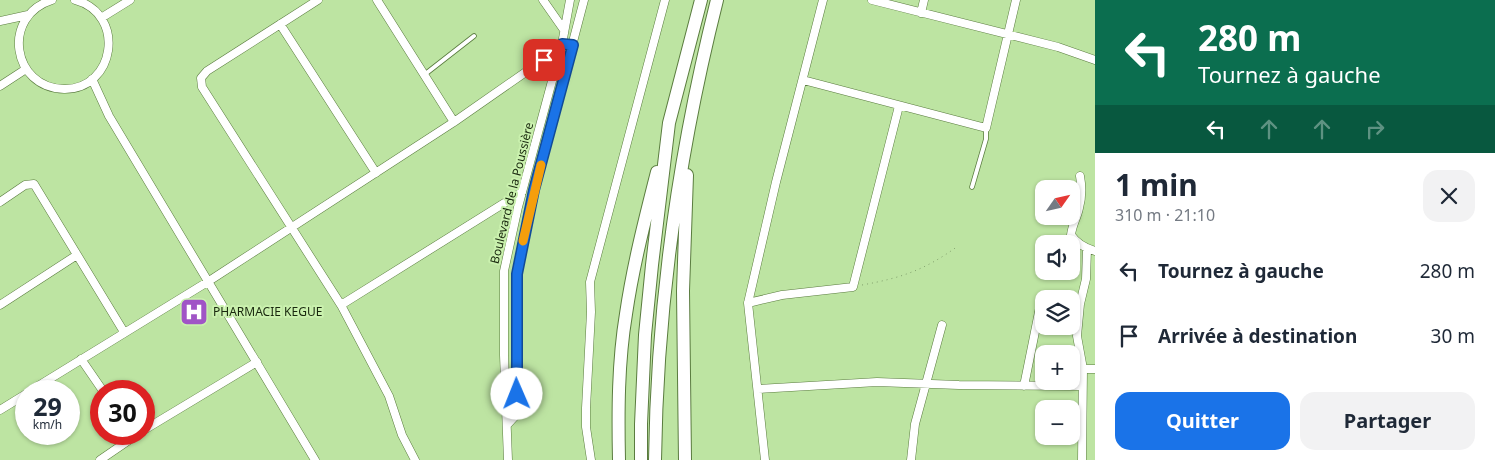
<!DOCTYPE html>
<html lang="fr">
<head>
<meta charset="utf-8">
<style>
	body { margin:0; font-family:"Noto Sans",sans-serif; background:#f2f2f3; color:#1f2937; height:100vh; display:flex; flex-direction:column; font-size:19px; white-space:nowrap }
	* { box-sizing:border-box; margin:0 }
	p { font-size:16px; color:#747a83 }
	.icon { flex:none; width:28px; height:28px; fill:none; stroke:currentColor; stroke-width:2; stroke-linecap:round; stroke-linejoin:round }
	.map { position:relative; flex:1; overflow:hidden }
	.side { display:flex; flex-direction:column; background:#fff; width:400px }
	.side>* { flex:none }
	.banner { background:#0b6e4f; color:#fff; overflow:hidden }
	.needle { width:32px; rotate:56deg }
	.tools { position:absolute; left:1035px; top:180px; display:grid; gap:10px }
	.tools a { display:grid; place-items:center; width:45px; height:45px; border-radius:10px; background:#fff; box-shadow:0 1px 4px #0004; font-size:25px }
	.speed { position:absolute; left:15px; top:380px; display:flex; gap:10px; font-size:25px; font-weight:700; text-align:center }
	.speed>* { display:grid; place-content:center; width:65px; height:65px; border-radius:50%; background:#fff; box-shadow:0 1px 4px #0004; line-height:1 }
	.speed small { font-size:12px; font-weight:400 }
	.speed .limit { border:8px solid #d22; background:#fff; color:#111 }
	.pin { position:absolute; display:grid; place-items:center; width:42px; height:42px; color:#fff; margin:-21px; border-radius:10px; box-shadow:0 2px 8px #0006 }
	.me { position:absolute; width:55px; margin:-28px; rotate:359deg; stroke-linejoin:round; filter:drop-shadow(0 0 4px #0008) }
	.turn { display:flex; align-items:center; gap:18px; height:105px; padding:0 20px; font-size:22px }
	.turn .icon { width:65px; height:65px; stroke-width:2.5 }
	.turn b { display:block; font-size:35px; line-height:42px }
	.lanes { display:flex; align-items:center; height:48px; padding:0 20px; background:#0003; justify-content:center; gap:25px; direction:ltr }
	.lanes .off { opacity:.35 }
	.round { display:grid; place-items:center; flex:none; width:52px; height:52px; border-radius:15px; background:#f2f2f3 }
	.headline { display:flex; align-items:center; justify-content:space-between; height:85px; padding:0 20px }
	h1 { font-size:30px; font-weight:700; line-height:38px }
	.action { display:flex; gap:10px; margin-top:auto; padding:10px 20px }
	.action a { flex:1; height:58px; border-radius:15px; background:#1a73e8; color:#fff; font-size:20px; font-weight:700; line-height:58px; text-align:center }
	.action a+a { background:#f2f2f3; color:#1f2937 }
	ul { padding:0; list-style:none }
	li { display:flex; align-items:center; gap:15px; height:65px; padding:0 20px }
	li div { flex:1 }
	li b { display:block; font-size:19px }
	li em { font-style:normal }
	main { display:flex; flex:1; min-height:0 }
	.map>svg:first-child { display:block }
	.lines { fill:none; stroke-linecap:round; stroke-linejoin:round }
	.lane-casing { stroke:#5a7c3f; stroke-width:5.5 }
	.street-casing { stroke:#5a7c3f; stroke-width:9 }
	.primary-casing { stroke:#5a7c3f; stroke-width:14 }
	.path { stroke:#81a06c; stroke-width:1; stroke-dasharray:1 4; stroke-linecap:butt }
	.lane { stroke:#fff; stroke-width:4 }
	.street { stroke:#fff; stroke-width:8 }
	.primary { stroke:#fff; stroke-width:12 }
	.route-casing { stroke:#114b97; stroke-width:12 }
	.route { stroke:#1a73e8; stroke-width:9 }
	.slow { stroke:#f59e0b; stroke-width:9 }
	.labels { text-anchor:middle; stroke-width:4; stroke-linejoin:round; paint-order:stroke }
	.street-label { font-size:12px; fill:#19280e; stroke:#caf1ae }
	.poi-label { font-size:12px; fill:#19280e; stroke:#caf1ae; text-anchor:start }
</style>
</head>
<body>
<main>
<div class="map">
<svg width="1095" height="460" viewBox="0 0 1095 460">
	<rect width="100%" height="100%" fill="#bde4a2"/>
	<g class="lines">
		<defs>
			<path id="lane" d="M 424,75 L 474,36
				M 972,187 L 986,139 L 986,128"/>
			<path id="street" d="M 52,0 C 1,16 12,88 64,89 C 115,90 127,14 75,0
				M 318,0 L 207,71 L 201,78 L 202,87 L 341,305 L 389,396 L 402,435 L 415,460
				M 377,0 L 454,122
				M 543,0 L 564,30
				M 872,0 L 1058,47 L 1095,60
				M 921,13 L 924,0
				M 101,18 L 130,0
				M 0,21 L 28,15
				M 280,24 L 376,173
				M 92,79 L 109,116 L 315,460
				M 803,80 L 986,128 L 1016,0
				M 0,86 L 26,69
				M 1080,176 C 1082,187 1082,197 1079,208 C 1077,218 1072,225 1071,235 C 1077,244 1085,248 1095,251
				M 0,202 L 25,185 L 34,184 L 124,332
				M 748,303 L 782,295 L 853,287 L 899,106
				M 0,305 L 77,255
				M 341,305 L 522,192
				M 81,359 L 103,391
				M 1083,369 L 1095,369
				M 1024,386 L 1041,302 L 1044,302
				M 758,389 L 877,382 L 959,385 L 1082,386
				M 30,391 L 209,281 L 454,122 L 543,60 L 562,44
				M 0,410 L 26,394
				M 507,425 L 518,413 L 517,274 L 534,190 L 584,0
				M 144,430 L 257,362
				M 100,460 L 138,434
				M 508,460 L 504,355 L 504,271 L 518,207 L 562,44 L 570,0
				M 591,460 L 586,427 L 586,408 L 591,312 L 590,282 L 665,0
				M 765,460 L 748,303 L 776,182 L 823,0
				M 911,460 L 915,424 L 942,325
				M 1082,460 L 1083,369 L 1077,336 L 1080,304 L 1086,279 L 1087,249"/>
			<path id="primary" d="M 619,460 C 618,412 618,362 626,314 C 633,266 645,219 657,172
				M 641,460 L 641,424 L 645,335 L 652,265 L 669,123 L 701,0
				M 655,460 C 657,304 679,151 717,0
				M 685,460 L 683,291 L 687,175"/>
		</defs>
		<use href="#lane" class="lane-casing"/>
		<use href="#street" class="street-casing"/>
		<use href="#primary" class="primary-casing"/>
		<path class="path" d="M 862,285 C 901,278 925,270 958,246"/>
		<use href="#lane" class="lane"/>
		<use href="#street" class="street"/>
		<use href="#primary" class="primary"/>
	</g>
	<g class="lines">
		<defs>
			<path id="route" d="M 517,394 L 517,274 L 534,190 L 573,45 L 562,44 L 544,60"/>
		</defs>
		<use href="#route" class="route-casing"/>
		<use href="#route" class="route"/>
		<path class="slow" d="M 523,241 L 541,165"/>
	</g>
	<defs>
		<symbol id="hospital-square" viewBox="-11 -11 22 22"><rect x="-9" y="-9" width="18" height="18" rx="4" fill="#a054c6" stroke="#caf1ae"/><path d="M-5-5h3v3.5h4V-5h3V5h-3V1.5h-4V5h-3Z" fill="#fff"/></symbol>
	</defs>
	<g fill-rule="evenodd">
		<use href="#hospital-square" x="178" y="296" width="32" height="32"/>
	</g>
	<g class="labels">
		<g class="street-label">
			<text transform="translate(512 193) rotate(-76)" y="4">Boulevard de la Poussière</text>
		</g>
		<g class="poi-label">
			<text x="213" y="316">PHARMACIE KEGUE</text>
		</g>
	</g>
</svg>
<div class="tools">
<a><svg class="needle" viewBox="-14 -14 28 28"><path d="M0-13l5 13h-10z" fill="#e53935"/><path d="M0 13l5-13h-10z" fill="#747a83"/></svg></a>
<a><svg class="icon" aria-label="sound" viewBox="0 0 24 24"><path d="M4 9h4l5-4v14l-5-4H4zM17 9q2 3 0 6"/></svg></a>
<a><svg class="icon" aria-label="layers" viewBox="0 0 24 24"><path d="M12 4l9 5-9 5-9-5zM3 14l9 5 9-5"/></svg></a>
<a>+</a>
<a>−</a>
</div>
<div class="speed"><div>29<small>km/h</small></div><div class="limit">30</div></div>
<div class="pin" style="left:544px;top:60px;background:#d93025"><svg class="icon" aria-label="arrive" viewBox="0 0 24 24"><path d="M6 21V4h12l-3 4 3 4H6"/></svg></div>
<svg class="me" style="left:517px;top:394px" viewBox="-20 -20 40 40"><circle r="19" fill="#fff"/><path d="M0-13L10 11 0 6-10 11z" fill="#1a73e8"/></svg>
</div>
<section class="side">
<div class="banner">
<div class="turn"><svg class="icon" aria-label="left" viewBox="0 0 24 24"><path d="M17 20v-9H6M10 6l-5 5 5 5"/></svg><div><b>280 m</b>Tournez à gauche</div></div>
<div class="lanes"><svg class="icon" aria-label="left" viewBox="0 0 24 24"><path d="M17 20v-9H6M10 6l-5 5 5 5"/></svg><svg class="icon off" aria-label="ahead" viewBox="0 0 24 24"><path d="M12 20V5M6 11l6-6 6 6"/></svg><svg class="icon off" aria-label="ahead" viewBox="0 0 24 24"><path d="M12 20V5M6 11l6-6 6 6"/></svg><svg class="icon off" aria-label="right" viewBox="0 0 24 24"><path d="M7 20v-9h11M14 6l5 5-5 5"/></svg></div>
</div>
<div class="headline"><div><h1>1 min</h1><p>310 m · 21:10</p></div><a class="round"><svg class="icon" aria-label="close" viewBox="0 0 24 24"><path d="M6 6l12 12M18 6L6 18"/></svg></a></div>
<ul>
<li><svg class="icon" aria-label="left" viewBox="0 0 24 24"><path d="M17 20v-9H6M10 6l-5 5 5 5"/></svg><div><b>Tournez à gauche</b></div><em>280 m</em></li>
<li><svg class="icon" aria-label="arrive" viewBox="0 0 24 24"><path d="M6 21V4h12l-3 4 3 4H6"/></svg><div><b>Arrivée à destination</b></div><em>30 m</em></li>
</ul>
<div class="action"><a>Quitter</a><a>Partager</a></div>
</section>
</main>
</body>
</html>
